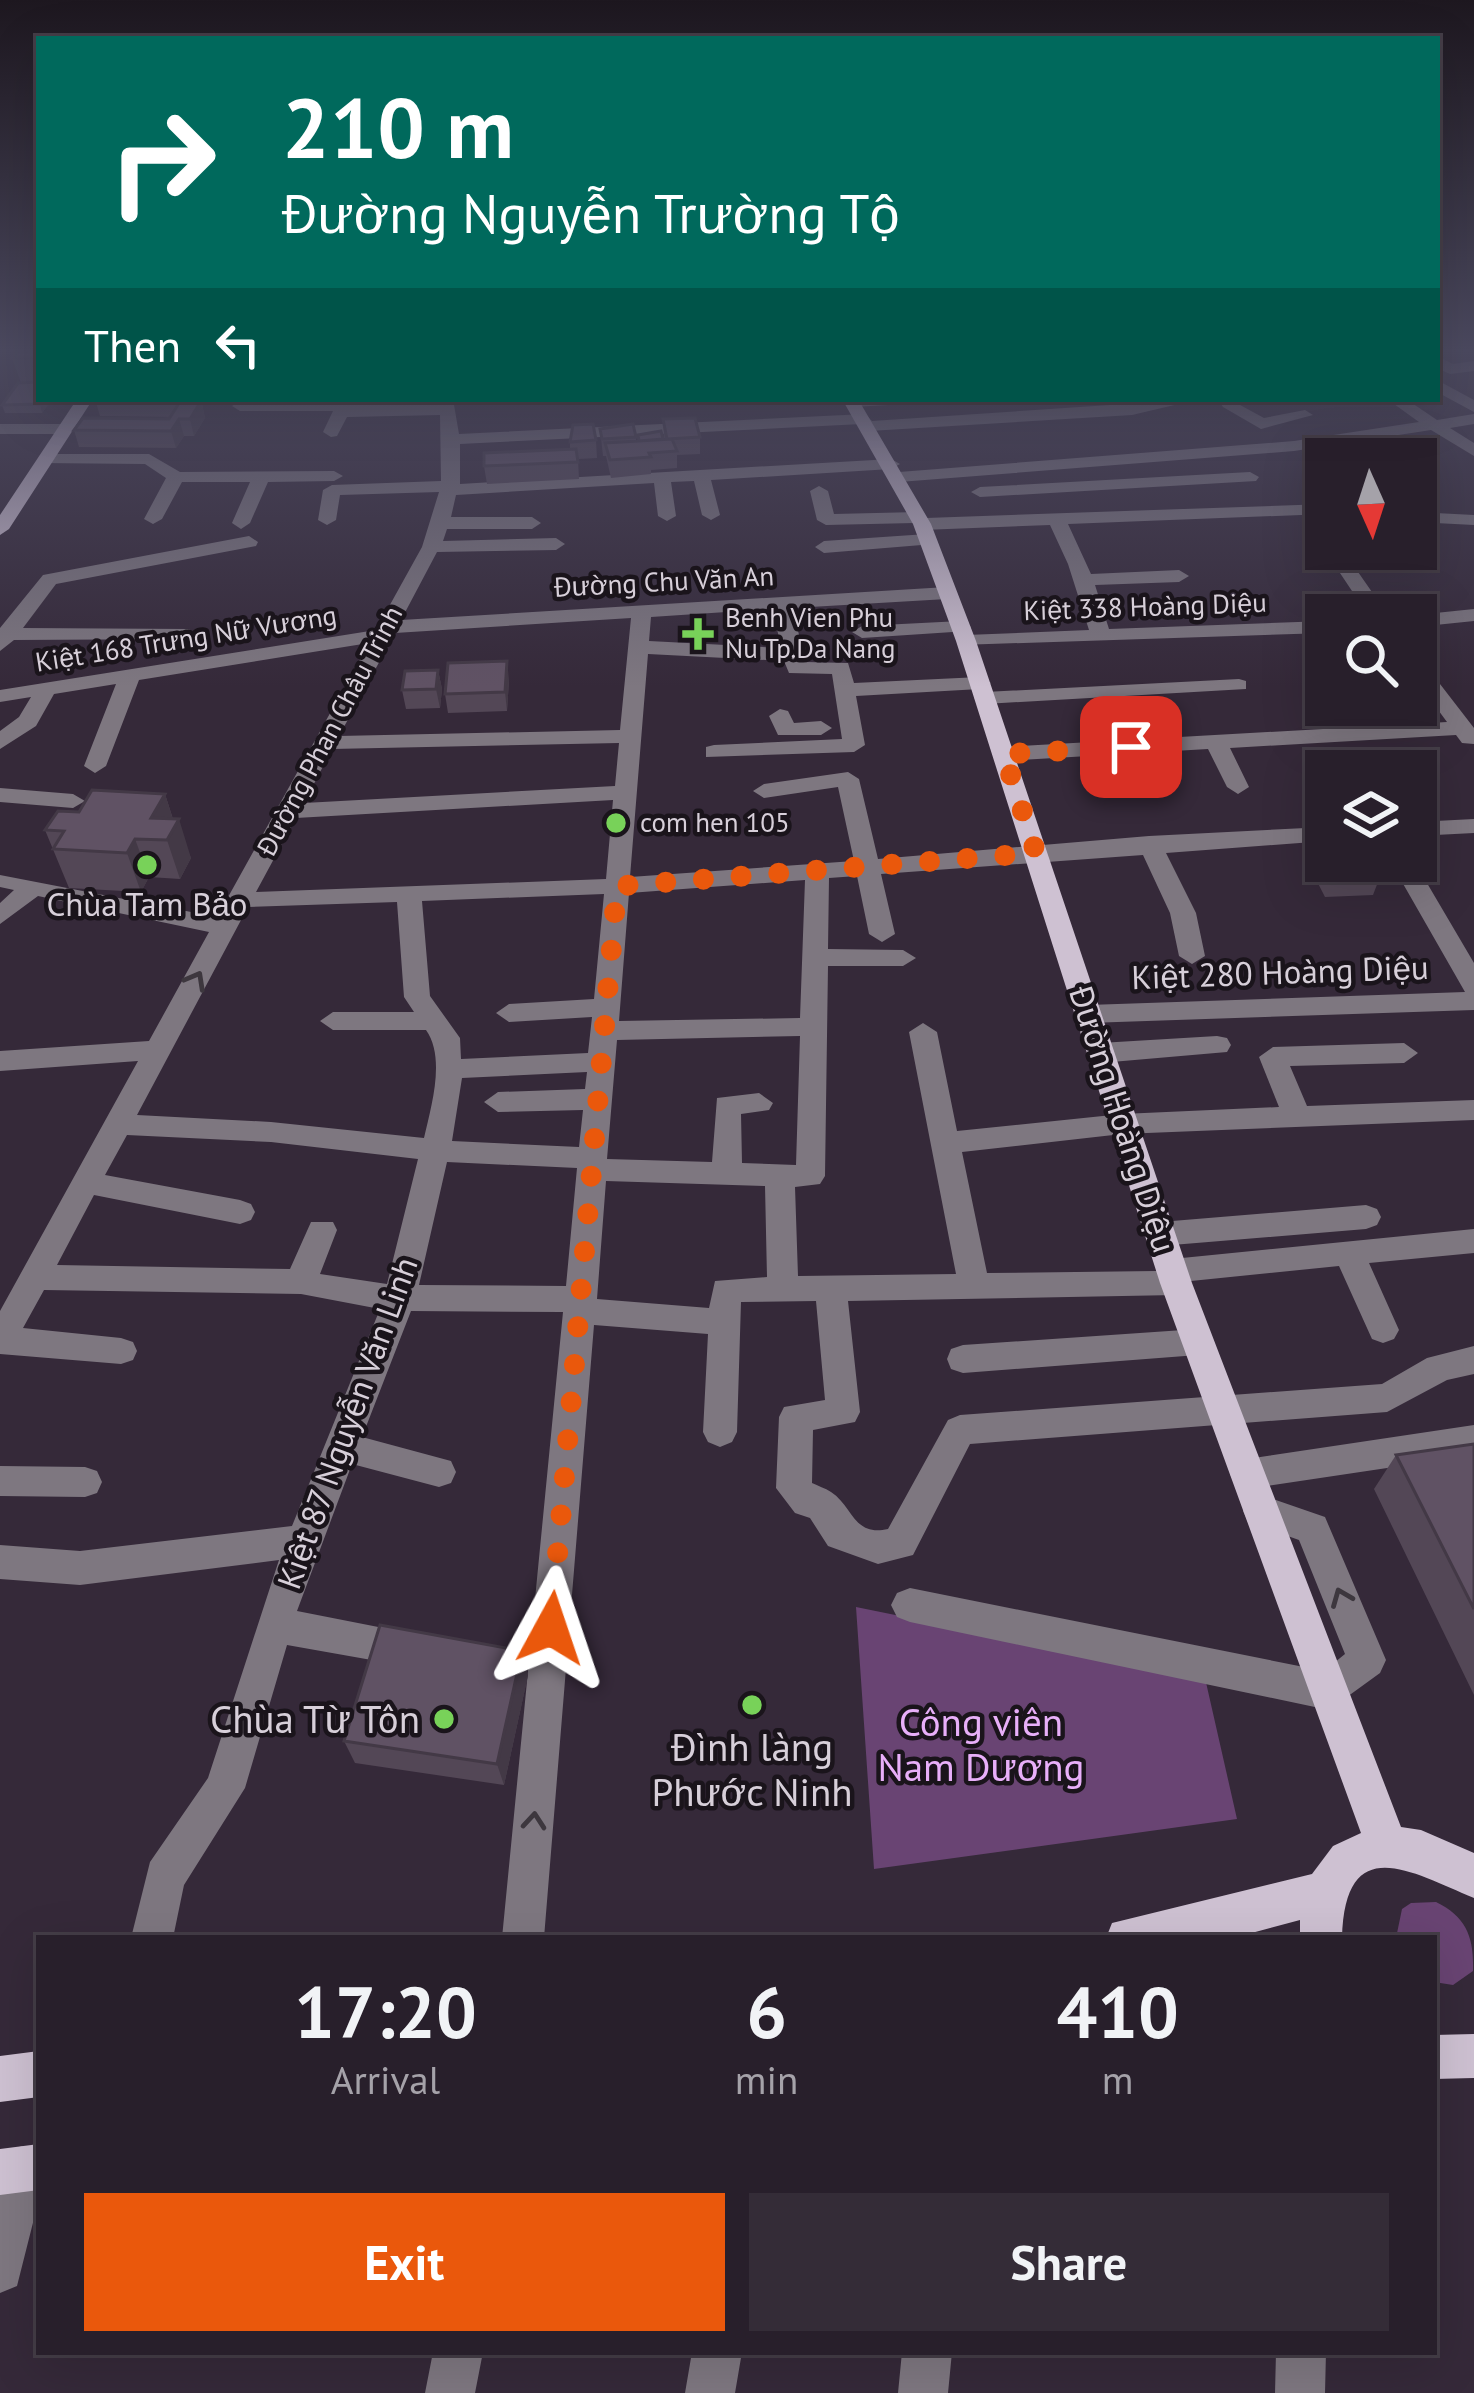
<!DOCTYPE html>
<html lang="en">
<head>
<meta charset="utf-8">
<style>
	body { margin:0; font-family:"PT Sans",sans-serif; background:#342c37; color:#f1f3f6; height:100vh; display:flex; flex-direction:column; font-size:45px; white-space:nowrap }
	* { box-sizing:border-box; margin:0 }
	p { font-size:39px; color:#a5a2a9 }
	.icon { flex:none; width:66px; height:66px; fill:none; stroke:currentColor; stroke-width:2; stroke-linecap:round; stroke-linejoin:round }
	.map { position:relative; flex:1; overflow:hidden }
	.details { position:absolute; left:36px; top:1935px; width:1401px; height:420px; display:flex; flex-direction:column; background:#281f2b; border-radius:0px; box-shadow:0 12px 48px #0002,0 0 0 3px #443d47 }
	.details>* { flex:none }
	.hud { position:absolute; left:36px; top:36px; width:1404px; height:366px; border-radius:0px; box-shadow:0 12px 48px #0002,0 0 0 3px #443d47; background:#00695c; color:#fff; overflow:hidden }
	.needle { width:78px; rotate:177deg }
	.tools { position:absolute; left:1305px; top:438px; display:grid; gap:24px }
	.tools a { display:grid; place-items:center; width:132px; height:132px; border-radius:0px; background:#281f2b; box-shadow:0 12px 48px #0002,0 0 0 3px #443d47; font-size:60px }
	.pin { position:absolute; display:grid; place-items:center; width:102px; height:102px; color:#fff; margin:-51px; border-radius:24px; box-shadow:0 6px 18px #0006 }
	.me { position:absolute; width:132px; margin:-66px; rotate:5deg; stroke-linejoin:round; filter:drop-shadow(0 0 9px #0008) }
	.turn { display:flex; align-items:center; gap:42px; height:252px; padding:0 48px; font-size:54px }
	.turn .icon { width:156px; height:156px; stroke-width:2.5 }
	.turn b { display:block; font-size:84px; line-height:102px }
	.then { display:flex; align-items:center; height:114px; padding:0 48px; background:#0003; gap:24px; font-size:45px }
	.eta { display:flex; justify-content:space-evenly; align-items:center; height:204px; text-align:center }
	.eta b { font-size:72px; font-weight:600; line-height:84px }
	.cta { display:flex; gap:24px; margin-top:auto; padding:24px 48px }
	.cta a { flex:1; height:138px; border-radius:0px; background:#ea580c; color:#fff; font-size:48px; font-weight:600; line-height:138px; text-align:center }
	.cta a+a { background:#342c37; color:#f1f3f6 }
	.map>svg:first-child { display:block }
	.green { fill:#694473 }
	.lines { fill:none; stroke-linecap:round; stroke-linejoin:round }
	.minor { fill:#7e7780; fill-rule:evenodd }
	.major { fill:#cec1d2; fill-rule:evenodd }
	.wall { fill:#534756 }
	.shaded-wall { fill:#433946 }
	.building { fill:#605264; stroke:#433946; stroke-width:3 }
	.oneway { stroke:#3d373e }
	.route { stroke:#ea580c; stroke-width:21; stroke-dasharray:0 37.8 }
	.poi-dot { fill:#78d259; stroke:#1a141b; stroke-width:4.5 }
	.labels { text-anchor:middle; stroke-width:9; stroke-linejoin:round; paint-order:stroke }
	.far-street-label { font-size:27px; fill:#d7cfd9; stroke:#1a141b }
	.far-poi-label { font-size:27px; fill:#d7cfd9; stroke:#1a141b; text-anchor:start }
	.poi-label { font-size:33px; fill:#d7cfd9; stroke:#1a141b }
	.street-label { font-size:33px; fill:#d7cfd9; stroke:#1a141b }
	.near-poi-label { font-size:39px; fill:#d7cfd9; stroke:#1a141b; text-anchor:end }
	.near-park-label { font-size:39px; fill:#e8aff9; stroke:#1a141b }
</style>
</head>
<body>
<div class="map">
<svg width="1474" height="2393" viewBox="0 0 1474 2393">
	<rect width="100%" height="100%" fill="#352939"/>
	<path class="green" d="M 856,1607 L 1205,1678 L 1237,1819 L 874,1869 Z
		M 1436,1902 C 1467,1917 1474,1938 1473,1971 L 1453,1985 L 1434,1982 L 1434,1938 L 1396,1938 L 1402,1909 L 1411,1903 Z"/>
	<g class="lines">
		<path class="minor" d="M 1437,356 L 1453,364 L 1474,361 L 1474,371 L 1450,374 L 1437,368 Z
			M 1437,380 L 1474,400 L 1474,412 L 1437,392 Z
			M 437,399 L 453,399 L 459,434 L 865,414 L 872,421 L 1200,399 L 1132,415 L 869,431 L 862,424 L 460,444 L 460,484 L 891,459 L 900,464 L 891,469 L 711,480 L 720,515 L 711,520 L 702,515 L 694,481 L 671,482 L 676,516 L 667,521 L 658,516 L 654,483 L 456,495 L 451,517 L 532,517 L 541,523 L 532,529 L 447,529 L 443,541 L 556,538 L 565,544 L 556,550 L 437,552 L 401,620 L 947,587 L 957,593 L 947,599 L 793,608 L 805,662 L 848,663 L 854,683 L 980,677 L 991,683 L 980,689 L 856,696 L 865,745 L 854,752 L 706,757 L 706,747 L 714,745 L 842,739 L 832,674 L 789,673 L 784,661 L 648,654 L 630,877 L 854,861 L 838,787 L 764,798 L 753,791 L 764,784 L 848,772 L 859,779 L 878,859 L 1149,836 L 1326,827 L 1326,841 L 1166,853 L 1196,913 L 1205,956 L 1192,964 L 1179,956 L 1170,913 L 1143,855 L 881,874 L 895,934 L 882,942 L 869,934 L 857,876 L 829,878 L 828,949 L 903,950 L 916,958 L 903,966 L 828,966 L 825,1176 L 820,1184 L 795,1187 L 798,1276 L 956,1274 L 909,1032 L 923,1023 L 937,1032 L 957,1131 L 1122,1114 L 1279,1107 L 1259,1057 L 1273,1047 L 1404,1043 L 1418,1053 L 1404,1063 L 1290,1066 L 1307,1106 L 1474,1100 L 1474,1120 L 1122,1134 L 962,1152 L 987,1273 L 1156,1271 L 1161,1262 L 1172,1259 L 1474,1229 L 1474,1253 L 1369,1263 L 1399,1330 L 1394,1339 L 1383,1343 L 1372,1339 L 1339,1266 L 1191,1281 L 1187,1292 L 1176,1295 L 848,1301 L 860,1412 L 855,1422 L 813,1430 L 812,1483 C 818,1486 825,1488 831,1492 C 853,1506 853,1537 888,1529 L 948,1420 L 960,1415 L 1382,1384 L 1427,1358 L 1474,1346 L 1474,1374 L 1447,1380 L 1387,1412 L 970,1444 L 913,1555 L 878,1564 L 828,1546 L 810,1518 L 795,1513 L 776,1488 L 779,1417 L 784,1407 L 825,1400 L 816,1301 L 741,1302 L 737,1432 L 732,1442 L 720,1447 L 708,1442 L 703,1432 L 708,1334 L 594,1325 L 544,1938 L 502,1938 L 563,1312 L 411,1311 L 362,1437 L 451,1461 L 456,1472 L 451,1483 L 439,1487 L 352,1464 L 297,1611 L 424,1636 L 430,1649 L 424,1662 L 411,1667 L 287,1645 L 245,1788 L 184,1885 L 173,1938 L 131,1938 L 150,1862 L 208,1778 L 279,1560 L 80,1585 L 0,1579 L 0,1545 L 80,1551 L 292,1526 L 380,1309 L 301,1294 L 44,1290 L 23,1328 L 121,1338 L 133,1342 L 137,1351 L 133,1360 L 121,1364 L 0,1354 L 0,1311 L 138,1061 L 0,1071 L 0,1051 L 149,1041 L 209,932 L 38,896 L 0,924 L 0,903 L 14,890 L 0,887 L 0,875 L 217,917 L 369,643 L 139,680 L 106,766 L 95,773 L 84,766 L 116,684 L 54,694 L 36,726 L 0,749 L 0,731 L 19,717 L 31,697 L 0,702 L 0,690 L 376,630 L 422,547 L 439,492 L 340,495 L 336,520 L 327,525 L 318,520 L 323,490 L 332,485 L 441,481 L 440,415 L 347,417 L 337,436 L 331,437 L 323,432 L 333,411 L 240,411 L 232,406 L 240,401 L 438,405 ZM 773,609 L 781,648 L 649,641 L 651,617 ZM 631,618 L 620,730 L 339,736 L 395,633 ZM 619,743 L 615,786 L 304,803 L 332,749 ZM 613,800 L 606,879 L 256,892 L 296,818 ZM 805,880 L 800,1018 L 619,1021 L 629,893 ZM 604,894 L 594,999 L 509,1004 L 496,1013 L 509,1022 L 592,1017 L 588,1053 L 461,1059 L 460,1038 L 430,996 L 422,901 ZM 397,902 L 404,997 L 414,1012 L 333,1012 L 320,1021 L 333,1030 L 426,1030 C 446,1058 431,1107 424,1138 L 271,1122 L 137,1115 L 248,907 ZM 800,1036 L 796,1165 L 742,1163 L 741,1114 L 769,1110 L 773,1103 L 759,1093 L 717,1098 L 712,1162 L 607,1159 L 617,1040 ZM 587,1072 L 585,1089 L 498,1092 L 484,1102 L 498,1112 L 583,1110 L 579,1147 L 452,1141 L 462,1078 ZM 127,1135 L 271,1142 L 418,1159 L 387,1284 L 320,1274 L 337,1230 L 333,1222 L 311,1222 L 290,1269 L 57,1265 L 94,1195 L 240,1224 L 251,1220 L 255,1212 L 251,1204 L 240,1200 L 105,1175 ZM 447,1162 L 577,1168 L 566,1286 L 419,1285 ZM 606,1181 L 765,1186 L 767,1277 L 715,1281 L 709,1308 L 597,1299 Z
			M 846,399 L 915,399 L 907,404 L 852,407 Z
			M 1229,399 L 1264,418 L 1305,410 L 1313,415 L 1261,429 L 1223,407 L 1221,404 Z
			M 1387,399 L 1406,399 L 1437,420 L 1474,414 L 1474,424 L 1450,428 L 1474,443 L 1474,456 L 1431,430 L 1294,451 L 899,482 L 890,477 L 899,472 L 1294,441 L 1419,422 Z
			M 0,424 L 65,424 L 73,429 L 65,434 L 0,434 Z
			M 47,454 L 149,454 L 180,472 L 334,471 L 343,476 L 334,481 L 268,482 L 250,523 L 241,529 L 232,523 L 250,482 L 182,482 L 162,519 L 153,524 L 144,519 L 166,478 L 145,464 L 41,463 L 38,459 Z
			M 1250,472 L 1259,477 L 1256,481 L 980,497 L 971,492 L 980,487 Z
			M 819,486 L 828,491 L 834,514 L 918,512 L 926,518 L 1326,504 L 1326,514 L 1068,524 L 1091,574 L 1179,570 L 1189,576 L 1179,582 L 1095,585 L 1109,629 L 1326,621 L 1326,633 L 959,645 L 959,637 L 966,635 L 1089,630 L 1068,564 L 1050,525 L 922,530 L 914,523 L 826,525 L 817,520 L 810,491 Z
			M 1416,512 L 1474,515 L 1474,525 L 1416,522 Z
			M 927,534 L 934,536 L 934,544 L 824,553 L 815,547 L 824,541 Z
			M 249,536 L 258,542 L 256,546 L 56,584 L 23,628 L 188,629 L 198,635 L 195,639 L 14,640 L 0,651 L 0,628 L 43,575 Z
			M 1326,546 L 1342,549 L 1388,615 L 1368,615 L 1324,549 Z
			M 1474,609 L 1474,621 L 1416,627 L 1416,615 Z
			M 961,621 L 971,627 L 968,631 L 862,638 L 852,632 L 862,626 Z
			M 1416,660 L 1423,662 L 1474,728 L 1474,744 L 1462,743 L 1456,735 L 1230,748 L 1249,787 L 1238,794 L 1227,787 L 1208,749 L 1003,761 L 992,754 L 1003,747 L 1447,722 L 1416,680 Z
			M 1239,679 L 1246,681 L 1246,689 L 985,704 L 974,698 L 985,692 Z
			M 780,709 L 788,711 L 794,723 L 821,721 L 832,728 L 821,735 L 778,735 L 769,716 Z
			M 0,788 L 73,794 L 85,801 L 73,808 L 0,802 Z
			M 1474,819 L 1474,833 L 1416,836 L 1416,822 Z
			M 1390,861 L 1414,861 L 1474,963 L 1474,1010 L 1088,1023 L 1075,1014 L 1088,1005 L 1465,992 Z
			M 1217,1036 L 1227,1038 L 1231,1045 L 1227,1052 L 1100,1063 L 1086,1053 L 1100,1043 Z
			M 1366,1205 L 1377,1209 L 1381,1217 L 1377,1225 L 1366,1229 L 1160,1246 L 1149,1242 L 1145,1234 L 1149,1226 L 1160,1222 Z
			M 1198,1329 L 1209,1333 L 1214,1342 L 1209,1351 L 1198,1355 L 963,1373 L 951,1369 L 947,1359 L 951,1349 L 963,1345 Z
			M 1474,1425 L 1474,1455 L 1247,1489 L 1235,1485 L 1230,1474 L 1235,1463 L 1247,1459 Z
			M 0,1466 L 85,1467 L 97,1471 L 102,1482 L 97,1493 L 85,1497 L 0,1496 Z
			M 1261,1495 L 1325,1517 L 1386,1660 L 1380,1673 L 1329,1710 L 910,1622 L 897,1617 L 891,1605 L 897,1593 L 910,1588 L 1324,1671 L 1345,1654 L 1299,1540 L 1248,1522 L 1243,1511 L 1248,1500 Z
			M 22,2146 L 39,2154 L 39,2199 L 17,2286 L 0,2293 L 0,2166 L 5,2152 Z
			M 433,2352 L 483,2352 L 475,2393 L 425,2393 Z
			M 692,2352 L 742,2352 L 735,2393 L 685,2393 Z
			M 902,2352 L 952,2352 L 948,2393 L 898,2393 Z
			M 1276,2352 L 1326,2352 L 1325,2393 L 1275,2393 Z"/>
		<path class="major" d="M 77,399 L 93,399 L 9,529 L 0,535 L 0,515 Z
			M 842,399 L 858,399 L 931,524 L 976,641 L 1192,1283 L 1401,1827 L 1421,1830 L 1474,1853 L 1474,1898 C 1411,1872 1345,1830 1342,1938 L 1300,1938 L 1300,1920 L 1233,1938 L 1106,1938 L 1112,1923 L 1312,1874 L 1333,1846 L 1361,1833 L 1160,1283 L 956,641 L 913,524 Z
			M 1474,2034 L 1474,2078 L 1434,2079 L 1434,2035 Z
			M 39,2051 L 39,2097 L 0,2102 L 0,2056 Z
			M 39,2144 L 39,2190 L 0,2195 L 0,2149 Z"/>
	</g>
	<path class="wall" d="M 39,352 L 39,399 L 52,399 L 42,413 L 5,413 L 2,405 L 21,383 L 12,358 Z
		M 95,399 L 201,399 L 205,418 L 194,436 L 184,436 L 176,448 L 79,447 L 74,430 L 170,417 L 100,416 Z
		M 663,420 L 700,437 L 700,454 L 677,455 L 677,468 L 651,470 L 651,474 L 611,478 L 606,456 L 603,456 L 600,429 L 636,437 L 636,441 L 664,439 Z
		M 596,440 L 597,458 L 578,459 L 579,479 L 487,484 L 484,466 L 570,449 L 570,442 Z
		M 438,670 L 442,689 L 440,708 L 406,709 L 402,690 Z
		M 509,680 L 507,711 L 448,713 L 445,694 Z
		M 165,794 L 173,819 L 191,858 L 180,879 L 149,877 L 141,892 L 69,888 L 45,830 L 79,812 Z
		M 1319,822 L 1326,822 L 1326,861 L 1386,861 L 1373,895 L 1325,897 L 1306,860 Z
		M 1474,1444 L 1474,1695 L 1374,1489 L 1396,1455 Z
		M 522,1651 L 528,1675 L 504,1785 L 355,1763 L 344,1741 Z"/>
	<path class="shaded-wall" d="M 43,399 L 52,399 L 42,413 L 40,404 Z
		M 191,399 L 201,399 L 205,418 L 194,436 L 190,419 Z
		M 179,419 L 184,436 L 176,448 L 171,431 Z
		M 507,661 L 509,680 L 507,711 L 505,692 Z
		M 438,670 L 442,689 L 440,708 L 436,689 Z
		M 165,794 L 175,826 L 179,819 L 191,858 L 180,879 L 167,840 L 151,818 Z
		M 135,839 L 149,877 L 141,892 L 127,853 Z
		M 522,1651 L 528,1675 L 504,1785 L 497,1764 Z"/>
	<path class="building" d="M 17,352 L 39,352 L 39,358 L 12,358 Z
		M 39,382 L 39,399 L 43,399 L 40,404 L 2,405 L 18,383 Z
		M 95,399 L 191,399 L 190,401 L 201,401 L 190,419 L 179,419 L 171,431 L 74,430 L 83,418 L 169,419 L 181,400 Z
		M 695,418 L 700,437 L 667,439 L 663,419 Z
		M 593,424 L 596,440 L 570,442 L 573,425 Z
		M 633,424 L 636,437 L 602,439 L 600,429 Z
		M 661,431 L 663,439 L 639,441 L 638,435 Z
		M 672,439 L 677,451 L 649,453 L 651,457 L 610,460 L 605,443 Z
		M 576,449 L 578,462 L 484,466 L 484,453 Z
		M 507,661 L 505,692 L 445,694 L 448,663 Z
		M 438,670 L 436,689 L 402,690 L 405,671 Z
		M 92,790 L 165,794 L 151,818 L 179,819 L 167,840 L 135,839 L 127,853 L 53,849 L 64,831 L 45,830 L 58,811 L 79,812 Z
		M 1319,822 L 1326,822 L 1326,835 Z
		M 1474,1444 L 1474,1609 L 1396,1455 Z
		M 380,1625 L 522,1651 L 497,1764 L 344,1741 Z"/>
	<defs><path id="oneway-chevron" d="M-2-3.5L2.5 0L-2 3.5" fill="none" stroke-width="1.6" stroke-linecap="round" stroke-linejoin="round" transform="scale(3)"/></defs>
	<g class="oneway">
		<use href="#oneway-chevron" transform="translate(196 980) rotate(-61)"/>
		<use href="#oneway-chevron" transform="translate(1341 1597) rotate(-112)"/>
		<use href="#oneway-chevron" transform="translate(534 1821) rotate(-85)"/>
	</g>
	<linearGradient id="sky" x2="0" y2="1"><stop stop-color="#1d171f"/><stop offset="0.51" stop-color="#4b495f"/><stop offset="1" stop-color="#4b495f" stop-opacity="0"/></linearGradient>
	<rect width="1474" height="687" fill="url(#sky)"/>
	<g class="lines">
		<path class="route" d="M 551,1628 L 617,886 L 1036,853 L 1004,754 L 1131,747"/>
	</g>
	<g class="poi-dot">
		<path d="M692 616h12v12h12v12h-12v12h-12v-12h-12v-12h12z"/>
		<circle cx="616" cy="823" r="12"/>
		<circle cx="147" cy="865" r="12"/>
		<circle cx="752" cy="1705" r="12"/>
		<circle cx="444" cy="1719" r="12"/>
	</g>
	<g class="labels">
		<g class="far-street-label">
			<text transform="translate(664 582) rotate(-3)" y="9">Đường Chu Văn An</text>
			<text transform="translate(1145 607) rotate(-2)" y="9">Kiệt 338 Hoàng Diệu</text>
			<text transform="translate(186 639) rotate(-9)" y="9">Kiệt 168 Trưng Nữ Vương</text>
			<text transform="translate(330 731) rotate(-62)" y="9">Đường Phan Châu Trinh</text>
		</g>
		<g class="far-poi-label">
			<text x="725" y="627">Benh Vien Phu<tspan x="725" dy="31">Nu Tp.Da Nang</tspan></text>
			<text x="640" y="832">com hen 105</text>
		</g>
		<g class="poi-label">
			<text x="147" y="916">Chùa Tam Bảo</text>
		</g>
		<g class="street-label">
			<text transform="translate(1280 972) rotate(-2)" y="12">Kiệt 280 Hoàng Diệu</text>
			<text transform="translate(1123 1119) rotate(72)" y="12">Đường Hoàng Diệu</text>
			<text transform="translate(347 1423) rotate(-70)" y="12">Kiệt 87 Nguyễn Văn Linh</text>
		</g>
		<g class="near-poi-label">
			<text x="420" y="1733">Chùa Từ Tôn</text>
			<text x="752" y="1761" text-anchor="middle">Đình làng<tspan x="752" dy="45">Phước Ninh</tspan></text>
		</g>
		<g class="near-park-label">
			<text x="981" y="1736">Công viên<tspan x="981" dy="45">Nam Dương</tspan></text>
		</g>
	</g>
</svg>
<div class="tools">
<a><svg class="needle" viewBox="-14 -14 28 28"><path d="M0-13l5 13h-10z" fill="#e53935"/><path d="M0 13l5-13h-10z" fill="#a5a2a9"/></svg></a>
<a><svg class="icon" aria-label="search" viewBox="0 0 24 24"><circle cx="10" cy="10" r="6"/><path d="M15 15l6 6"/></svg></a>
<a><svg class="icon" aria-label="layers" viewBox="0 0 24 24"><path d="M12 4l9 5-9 5-9-5zM3 14l9 5 9-5"/></svg></a>
</div>
<div class="pin" style="left:1131px;top:747px;background:#d93025"><svg class="icon" aria-label="arrive" viewBox="0 0 24 24"><path d="M6 21V4h12l-3 4 3 4H6"/></svg></div>
<svg class="me" style="left:551px;top:1628px" viewBox="-20 -20 40 40"><path d="M0-17L14 15 0 8-14 15z" fill="#ea580c" stroke="#fff" stroke-width="4"/></svg>
<div class="hud">
<div class="turn"><svg class="icon" aria-label="right" viewBox="0 0 24 24"><path d="M7 20v-9h11M14 6l5 5-5 5"/></svg><div><b>210 m</b>Đường Nguyễn Trường Tộ</div></div>
<div class="then">Then<svg class="icon" aria-label="left" viewBox="0 0 24 24"><path d="M17 20v-9H6M10 6l-5 5 5 5"/></svg></div>
</div>
<section class="details">
<div class="eta">
<div><b>17:20</b><p>Arrival</p></div>
<div><b>6</b><p>min</p></div>
<div><b>410</b><p>m</p></div>
</div>
<div class="cta"><a>Exit</a><a>Share</a></div>
</section>
</div>
</body>
</html>
